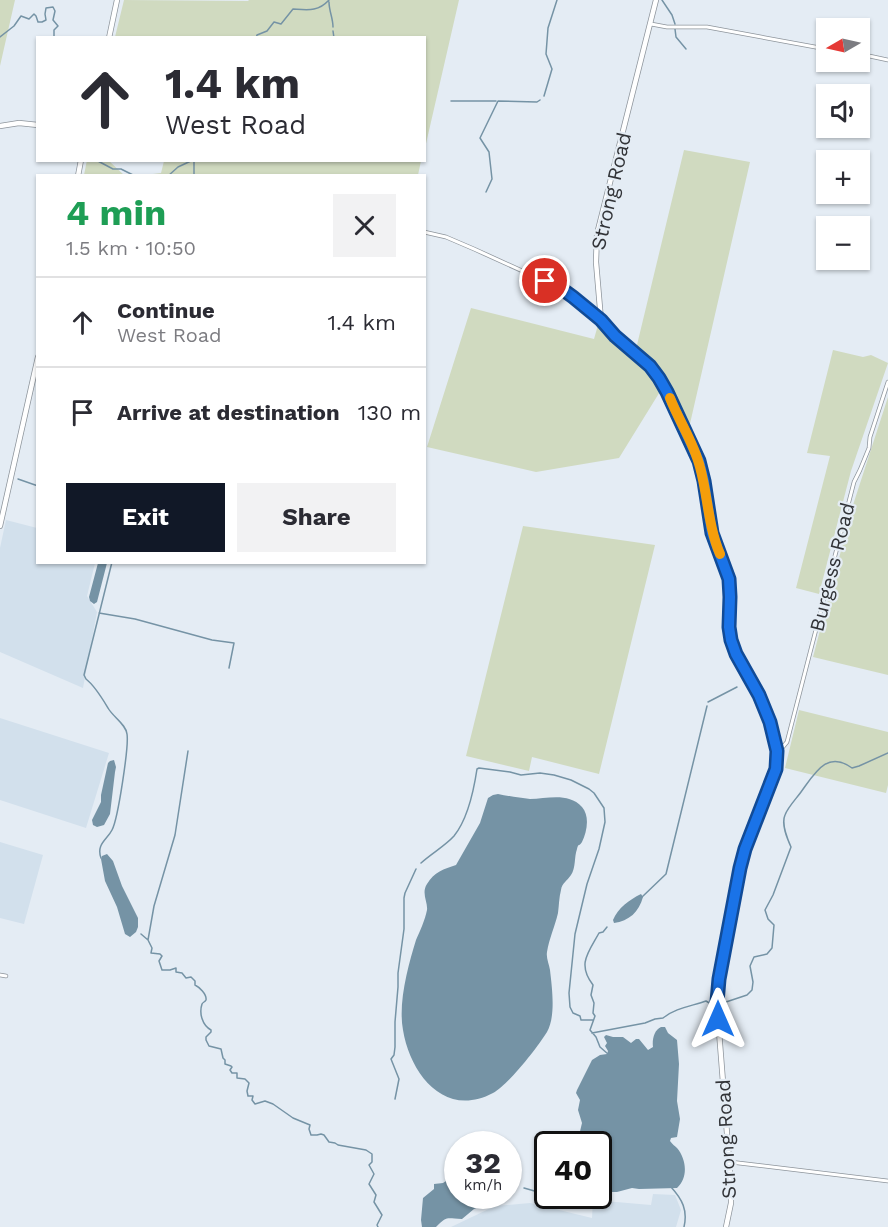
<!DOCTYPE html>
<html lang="en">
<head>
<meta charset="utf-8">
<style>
	body { margin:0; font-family:"Work Sans",sans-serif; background:#f2f2f3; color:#2b2b33; height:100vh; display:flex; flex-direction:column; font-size:22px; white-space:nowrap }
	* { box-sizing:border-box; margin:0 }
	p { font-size:20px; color:#7c7c81 }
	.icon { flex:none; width:33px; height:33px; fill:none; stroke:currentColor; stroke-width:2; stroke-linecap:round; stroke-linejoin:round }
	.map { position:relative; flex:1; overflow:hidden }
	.sheet { position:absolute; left:36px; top:174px; width:390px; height:390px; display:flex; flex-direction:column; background:#fff; border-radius:0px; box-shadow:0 2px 4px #0004 }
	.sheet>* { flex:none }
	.banner { position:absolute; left:36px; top:36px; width:390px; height:126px; border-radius:0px; box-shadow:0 2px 4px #0004; background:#fff; color:#2b2b33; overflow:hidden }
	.needle { width:39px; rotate:261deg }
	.controls { position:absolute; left:816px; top:18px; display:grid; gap:12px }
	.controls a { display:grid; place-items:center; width:54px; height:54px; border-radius:0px; background:#fff; box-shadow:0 2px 4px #0004; font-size:30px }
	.speed { position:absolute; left:444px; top:1131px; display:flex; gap:12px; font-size:30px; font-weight:700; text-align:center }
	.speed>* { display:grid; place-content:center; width:78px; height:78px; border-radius:50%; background:#fff; box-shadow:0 2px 4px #0004; line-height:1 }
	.speed small { font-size:15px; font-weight:400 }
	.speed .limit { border:3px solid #111; border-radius:9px; background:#fff; color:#111 }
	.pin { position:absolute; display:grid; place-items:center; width:51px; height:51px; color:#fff; margin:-26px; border:3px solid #fff; border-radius:50%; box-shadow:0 2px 6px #0007 }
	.me { position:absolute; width:66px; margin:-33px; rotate:0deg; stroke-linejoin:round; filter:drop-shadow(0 0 4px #0008) }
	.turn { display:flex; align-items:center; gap:21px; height:126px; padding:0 30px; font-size:27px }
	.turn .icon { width:78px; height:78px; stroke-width:2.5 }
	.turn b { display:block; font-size:42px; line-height:51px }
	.round { display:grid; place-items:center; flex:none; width:63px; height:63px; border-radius:0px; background:#f2f2f3 }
	.overview { display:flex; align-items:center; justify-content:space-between; height:102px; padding:0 30px }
	h1 { font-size:36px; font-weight:700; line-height:45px; color:#1e9e55 }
	.cta { display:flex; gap:12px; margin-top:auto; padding:12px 30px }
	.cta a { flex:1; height:69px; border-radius:0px; background:#111827; color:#fff; font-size:24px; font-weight:700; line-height:69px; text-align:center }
	.cta a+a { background:#f2f2f3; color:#2b2b33 }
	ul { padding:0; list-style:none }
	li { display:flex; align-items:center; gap:18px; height:90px; padding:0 30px; border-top:2px solid #e1e1e2 }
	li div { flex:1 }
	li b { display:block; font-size:22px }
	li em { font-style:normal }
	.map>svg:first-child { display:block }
	.built { fill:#d2e0ec }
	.green { fill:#d0dac0 }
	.water { fill:#7593a5 }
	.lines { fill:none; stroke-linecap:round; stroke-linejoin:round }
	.stream { stroke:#7593a5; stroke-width:1.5 }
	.street-casing { stroke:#8d949b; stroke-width:4.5 }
	.secondary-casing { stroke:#8d949b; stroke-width:6 }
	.street { stroke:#fff; stroke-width:3 }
	.secondary { stroke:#fff; stroke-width:4.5 }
	.route-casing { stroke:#114b97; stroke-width:15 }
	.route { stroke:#1a73e8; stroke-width:10 }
	.slow { stroke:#f59e0b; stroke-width:10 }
	.labels { text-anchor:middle; stroke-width:4.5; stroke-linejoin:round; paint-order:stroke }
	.street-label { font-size:20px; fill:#323438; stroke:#e4ecf4 }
</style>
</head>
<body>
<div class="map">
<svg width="888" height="1227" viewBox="0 0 888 1227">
	<rect width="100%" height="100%" fill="#e4ecf4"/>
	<path class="built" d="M 6,520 L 37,528 L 38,562 L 95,563 L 87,596 L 97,612 L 83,688 L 0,652 L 0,548 Z
		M 0,718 L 109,753 L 86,828 L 0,800 Z
		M 0,842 L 43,855 L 24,924 L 0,918 Z
		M 653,1194 L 675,1195 L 681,1210 L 676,1227 L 451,1227 L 495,1206 L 530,1203 L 592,1218 L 593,1200 L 651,1205 Z"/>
	<path class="green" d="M 0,0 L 15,0 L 0,66 Z
		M 124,0 L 248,1 L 249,0 L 459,0 L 425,148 L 424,38 L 115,37 Z
		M 684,150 L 750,162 L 689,428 L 663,374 L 654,365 L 636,349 Z
		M 87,160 L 109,161 L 124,175 L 84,175 Z
		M 164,161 L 164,160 L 421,161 L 418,175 L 145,175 L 161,173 Z
		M 471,308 L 594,339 L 598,325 L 646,369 L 661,390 L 619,458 L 536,472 L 427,447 Z
		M 833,350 L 863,357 L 871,355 L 888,363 L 851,471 L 819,594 L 796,588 L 830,456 L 807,453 Z
		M 888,397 L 888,675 L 813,657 L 853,505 Z
		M 523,526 L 655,545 L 599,774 L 532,757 L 529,771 L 466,756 Z
		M 799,710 L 888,732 L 888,785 L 886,793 L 785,768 Z"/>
	<path class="water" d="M 98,563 L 107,563 L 97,602 L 94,604 L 90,601 L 89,597 Z
		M 114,760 L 116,767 L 115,772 L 110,814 L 104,825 L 97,827 L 93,825 L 92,820 L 101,802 L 101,795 L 108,763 L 110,761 Z
		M 498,794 C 508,796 520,798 530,799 C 547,799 568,792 582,807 C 590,816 587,832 582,842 C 578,848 579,842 577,849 C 574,857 576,868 571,875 C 567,881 562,883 561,890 C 559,898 559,905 558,913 C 555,926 549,939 547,952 C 546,958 549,964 550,970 C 552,988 556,1016 547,1032 C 537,1048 509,1084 493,1093 C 444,1119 410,1073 403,1030 C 398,1003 408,966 416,940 C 420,931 425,920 427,910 C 428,902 421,893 427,884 C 434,872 444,869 456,865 L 480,823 L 488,798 L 493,795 Z
		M 107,854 L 113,861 L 122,886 L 138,918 L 138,927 L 136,932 L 130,937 L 125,934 L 117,907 L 105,881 L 101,859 L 102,856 Z
		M 641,894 L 643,897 C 639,912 629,921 614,923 L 613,920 C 618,908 629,900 641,894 Z
		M 661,1027 L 665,1027 L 668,1033 L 677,1040 L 679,1064 L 677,1101 L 680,1119 L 677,1137 L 671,1138 L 670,1141 C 672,1144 675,1146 677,1148 C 687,1160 688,1178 677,1188 L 639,1189 L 632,1188 L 617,1192 L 599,1192 L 598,1144 L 577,1144 L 582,1123 L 578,1110 L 580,1100 L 576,1093 L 577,1090 L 592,1060 L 600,1055 L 607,1054 L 608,1051 L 605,1046 L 607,1043 L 604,1037 L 606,1035 L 613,1037 L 623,1037 L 631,1043 L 636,1039 L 639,1039 L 648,1050 L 653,1047 C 652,1040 654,1030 661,1027 Z
		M 457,1153 L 458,1196 L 497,1196 L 486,1204 L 474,1209 L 462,1219 C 447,1219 448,1215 436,1227 L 422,1227 L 421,1220 L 423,1198 L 434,1189 L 434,1184 L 443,1183 L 449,1179 L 454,1158 Z"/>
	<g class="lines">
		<path class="stream" d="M 662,0 L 672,15 L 675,24
			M 329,2 C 329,11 333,18 333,27
			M 675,29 L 676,37 L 686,49
			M 333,31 L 334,38
			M 0,37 L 14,26 L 21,16 L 29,19 L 34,14 L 36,16 L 38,22 L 42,22 L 46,20 L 45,14 L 46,8 L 53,7 L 55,11 L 53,20 L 58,26 L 54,30 L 54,38
			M 68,38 L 71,38
			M 256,38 L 257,35 L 267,31 L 274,22 L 281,24 L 293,9 C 308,10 318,12 329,0
			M 544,96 L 552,69 L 546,54 L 548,28 L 557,0
			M 451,101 L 496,101
			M 96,160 L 113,169 L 121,169 L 135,176
			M 168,176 L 178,167 L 193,160
			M 194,176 L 194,160
			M 486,192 L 492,179 L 489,152 L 480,138 L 498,101 L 537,102 L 540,100
			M 18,479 L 38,486
			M 99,613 L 135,619 L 212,640 L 234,643 L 229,668
			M 708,702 L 737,687
			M 101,858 C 96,844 107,840 112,830 C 118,819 129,746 127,734 C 126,724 113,717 108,708 C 102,698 95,686 86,679 L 84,675 L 112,562
			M 421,863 C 432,853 445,846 454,836 C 467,820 474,789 477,769 L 479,768 L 510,772 L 521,775 L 540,773 L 554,775 L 571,780 L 589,789 L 594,793 L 604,808 L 605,822 L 599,849 L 587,884 L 575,934 L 569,993 L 570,1007 L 573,1013 L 580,1016 L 581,1020 L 593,1020
			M 642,897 L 666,874 L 707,706
			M 607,927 L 603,932 L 599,933 C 588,953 577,964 593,985 L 591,995 L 594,1003 L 593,1013 L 595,1016 L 590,1030 L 596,1037 L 600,1047 L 608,1054
			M 141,934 L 148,940 L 152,948 L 151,953 L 160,954 L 162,956 L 159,961 L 162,970 L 170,970 L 176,968 L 176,972 L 182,973 L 186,978 L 191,977 L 195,981 L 195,985 C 199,987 207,994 206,1000 C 205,1002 203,1002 202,1004 C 199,1013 202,1025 211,1030 L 211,1032 L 206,1037 L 206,1040 L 209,1046 L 221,1049 L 223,1058 L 225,1060 L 225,1064 L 231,1066 L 232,1067 L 230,1070 L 232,1073 L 237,1073 L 237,1078 L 245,1079 L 249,1083 L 247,1091 L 248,1096 L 253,1096 L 252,1100 L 255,1104 L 265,1101 L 273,1104 L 293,1118 L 310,1125 L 309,1129 L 311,1135 L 317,1135 L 321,1134 L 324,1135 L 329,1142 L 335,1143 L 338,1145 L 366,1150 L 372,1154 L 372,1162 L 369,1165 L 374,1174 L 369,1184 L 376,1195 L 374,1202 L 382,1215 L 377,1225 L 378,1227
			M 148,940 L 154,906 L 175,835 L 188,751
			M 723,1003 L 747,995 L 752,990 L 753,982 L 750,966 L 754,957 L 767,954 L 772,948 L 774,925 L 768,919 L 765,910 L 773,895 L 791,847 C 787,838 781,824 785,815 C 788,807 796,799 801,792 C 815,773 827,750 852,768 L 859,766 L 888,753
			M 592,1033 L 645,1023 L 655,1019 L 663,1018 C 675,1008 692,1006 706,1001 L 711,1004
			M 395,1099 L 399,1079 L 391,1059 L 394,1055 L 395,1047 L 395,1022 L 398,987 L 398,973 L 404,929 L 404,898 L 405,893 L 416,869
			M 671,1187 C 682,1199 688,1210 684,1227
			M 524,1188 L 538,1192"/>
		<defs>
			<path id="street" d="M 651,24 L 667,27 L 707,27 L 826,49
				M 860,54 L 888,60
				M 424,232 L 446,237 L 474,249 L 562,289 L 573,297 L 600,319
				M 777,751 L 782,748 L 787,742 L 854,482 L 860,470 L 869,448 L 870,437 L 888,382
				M 0,975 L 6,976
				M 730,1162 L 888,1181"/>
			<path id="secondary" d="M 656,0 L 597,234 L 596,262 L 601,320 L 615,336 L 650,366 L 659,378 L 695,451 L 704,481 L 712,533 L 729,579 L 730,597 L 728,627 L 731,640 L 737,654 L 763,703 L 770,722 L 777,751 L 776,769 L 742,858 L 729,924 L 717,993 L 719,1031 L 731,1185 L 731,1203 L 726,1227
				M 109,38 L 117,0
				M 0,126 L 19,123 L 38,125
				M 78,176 L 81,160
				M 0,526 L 38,357"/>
		</defs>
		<use href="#street" class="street-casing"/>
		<use href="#secondary" class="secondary-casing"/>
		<use href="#street" class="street"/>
		<use href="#secondary" class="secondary"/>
	</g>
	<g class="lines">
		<defs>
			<path id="route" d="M 545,281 L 562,289 L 573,297 L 601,320 L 615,336 L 650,366 L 659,378 L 667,392 L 699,461 L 704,481 L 712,533 L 729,579 L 730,597 L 729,627 L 731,640 L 736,654 L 759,695 L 770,722 L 777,751 L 776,769 L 745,849 L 740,868 L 719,979 L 717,1002 L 718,1019"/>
		</defs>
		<use href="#route" class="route-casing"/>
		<use href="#route" class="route"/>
		<path class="slow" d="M 670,398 C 679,421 694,443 700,467 C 708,496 708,526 720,554"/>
	</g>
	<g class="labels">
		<g class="street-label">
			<text transform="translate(611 191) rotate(-77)" y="7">Strong Road</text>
			<text transform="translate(832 567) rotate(-76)" y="7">Burgess Road</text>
			<text transform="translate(726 1139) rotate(-93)" y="7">Strong Road</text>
		</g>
	</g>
</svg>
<div class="controls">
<a><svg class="needle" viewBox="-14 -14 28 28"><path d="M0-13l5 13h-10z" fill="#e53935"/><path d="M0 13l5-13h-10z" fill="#7c7c81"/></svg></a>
<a><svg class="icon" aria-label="sound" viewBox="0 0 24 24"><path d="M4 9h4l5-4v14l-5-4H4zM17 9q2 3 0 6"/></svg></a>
<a>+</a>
<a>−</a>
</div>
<div class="speed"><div>32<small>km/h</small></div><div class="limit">40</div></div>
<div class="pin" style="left:545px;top:281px;background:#d93025"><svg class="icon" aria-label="arrive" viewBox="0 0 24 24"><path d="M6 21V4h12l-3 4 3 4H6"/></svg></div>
<svg class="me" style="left:718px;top:1019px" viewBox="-20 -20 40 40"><path d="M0-17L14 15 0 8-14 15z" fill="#1a73e8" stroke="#fff" stroke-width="4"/></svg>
<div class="banner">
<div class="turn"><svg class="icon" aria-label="ahead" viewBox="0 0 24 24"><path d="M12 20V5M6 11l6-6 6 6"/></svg><div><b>1.4 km</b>West Road</div></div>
</div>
<section class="sheet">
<div class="overview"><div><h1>4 min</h1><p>1.5 km · 10:50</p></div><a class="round"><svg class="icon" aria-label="close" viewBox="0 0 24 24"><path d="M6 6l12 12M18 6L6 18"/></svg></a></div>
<ul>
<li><svg class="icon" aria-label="ahead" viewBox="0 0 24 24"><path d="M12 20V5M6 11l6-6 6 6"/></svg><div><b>Continue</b><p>West Road</p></div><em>1.4 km</em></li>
<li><svg class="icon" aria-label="arrive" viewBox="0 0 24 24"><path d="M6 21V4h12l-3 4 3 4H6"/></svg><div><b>Arrive at destination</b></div><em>130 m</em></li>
</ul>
<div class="cta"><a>Exit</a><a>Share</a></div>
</section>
</div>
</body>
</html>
